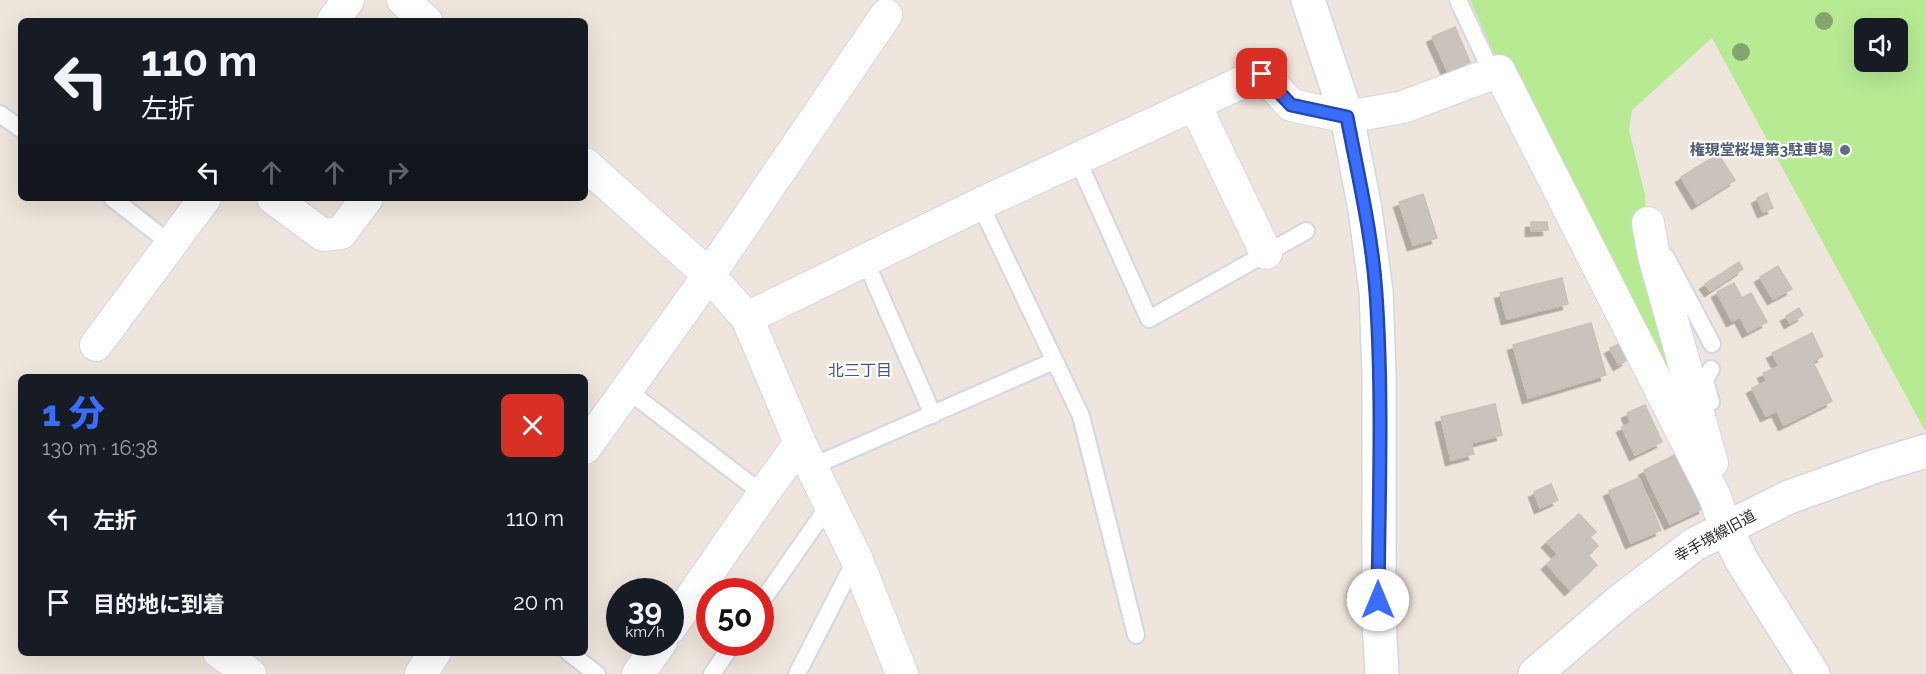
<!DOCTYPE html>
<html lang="ja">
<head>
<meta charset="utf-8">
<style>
	body { margin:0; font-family:Raleway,"Noto Sans JP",sans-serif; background:#20242c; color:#f1f3f6; height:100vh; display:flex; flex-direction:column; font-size:22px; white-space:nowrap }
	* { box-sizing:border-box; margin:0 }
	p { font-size:20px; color:#9ea1a6 }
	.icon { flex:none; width:33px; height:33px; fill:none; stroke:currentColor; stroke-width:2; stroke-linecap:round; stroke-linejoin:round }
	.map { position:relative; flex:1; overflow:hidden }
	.details { position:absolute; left:18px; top:374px; width:570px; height:282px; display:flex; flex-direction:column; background:#171b24; border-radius:9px; box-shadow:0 6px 24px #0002 }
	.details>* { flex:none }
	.top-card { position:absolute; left:18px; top:18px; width:570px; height:183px; border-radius:9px; box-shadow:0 6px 24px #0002; background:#171b24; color:#f1f3f6; overflow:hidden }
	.fabs { position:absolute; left:1854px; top:18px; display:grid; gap:12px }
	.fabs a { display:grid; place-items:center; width:54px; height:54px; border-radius:9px; background:#171b24; box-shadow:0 6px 24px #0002; font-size:30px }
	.speed { position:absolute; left:606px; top:578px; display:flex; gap:12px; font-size:30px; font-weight:700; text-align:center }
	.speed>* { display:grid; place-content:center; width:78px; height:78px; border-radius:50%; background:#171b24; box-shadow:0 6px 24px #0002; line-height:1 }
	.speed small { font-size:15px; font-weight:400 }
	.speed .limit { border:9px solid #d22; background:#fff; color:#111 }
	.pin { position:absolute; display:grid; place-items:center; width:51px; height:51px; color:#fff; margin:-26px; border-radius:12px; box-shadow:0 3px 9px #0006 }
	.me { position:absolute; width:66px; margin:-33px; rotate:0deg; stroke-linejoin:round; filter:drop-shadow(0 0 4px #0008) }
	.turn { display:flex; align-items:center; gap:21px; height:126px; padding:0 24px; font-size:27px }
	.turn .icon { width:78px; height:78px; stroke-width:2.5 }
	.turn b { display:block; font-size:42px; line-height:51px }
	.lanes { display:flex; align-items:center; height:57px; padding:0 24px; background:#0003; justify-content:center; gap:30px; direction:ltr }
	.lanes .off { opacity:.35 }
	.round { display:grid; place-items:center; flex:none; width:63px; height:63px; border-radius:9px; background:#20242c }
	.overview { display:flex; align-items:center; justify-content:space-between; height:102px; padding:0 24px }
	h1 { font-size:36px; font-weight:800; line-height:45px; color:#396dff }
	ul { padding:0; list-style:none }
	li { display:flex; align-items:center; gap:18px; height:84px; padding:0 24px }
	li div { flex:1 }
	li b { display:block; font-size:22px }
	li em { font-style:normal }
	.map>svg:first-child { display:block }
	.green { fill:#b8ea94; fill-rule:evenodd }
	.building { fill:#c9c3bb; stroke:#cac1b6; stroke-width:1.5; filter:url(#shadow) }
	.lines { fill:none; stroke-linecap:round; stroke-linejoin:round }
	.service-casing { stroke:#d1d7e5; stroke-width:20 }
	.minor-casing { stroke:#d1d7e5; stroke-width:34 }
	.tertiary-casing { stroke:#d1d7e5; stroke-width:36 }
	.secondary-casing { stroke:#d1d7e5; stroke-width:36 }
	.service { stroke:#fff; stroke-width:16 }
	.minor { stroke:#fff; stroke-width:32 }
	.tertiary { stroke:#fff; stroke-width:33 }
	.secondary { stroke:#fff; stroke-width:33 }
	.tree { fill:#84a56d }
	.route-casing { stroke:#2547a6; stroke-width:15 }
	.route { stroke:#396dff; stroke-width:10 }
	.service-dot { fill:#5c6f8a; stroke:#fff; stroke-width:2 }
	.labels { text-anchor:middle; stroke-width:4.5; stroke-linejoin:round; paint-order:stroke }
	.service-label { font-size:15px; font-weight:bold; fill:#4e5e75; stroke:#fff; text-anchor:end }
	.street-label { font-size:15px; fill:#2b2b2b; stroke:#fff }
	.neighbourhood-label { font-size:16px; fill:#475681; stroke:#fff }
</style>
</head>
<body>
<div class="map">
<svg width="1926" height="674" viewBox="0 0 1926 674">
	<defs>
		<filter id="shadow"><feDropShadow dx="-5.5" dy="5.5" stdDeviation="0" flood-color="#0004"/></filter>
	</defs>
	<rect width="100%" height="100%" fill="#eee5dc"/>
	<path class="green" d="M 1470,0 L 1926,0 L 1926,429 L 1924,429 L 1712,38 L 1632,110 L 1629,130 L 1645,195 L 1647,248 L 1704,457 L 1496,58 ZM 1864,28 L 1898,28 L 1898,62 L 1864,62 Z"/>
	<path class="building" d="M 1455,27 L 1470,62 L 1448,72 L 1432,37 Z
		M 1718,154 L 1735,180 L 1697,204 L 1681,177 Z
		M 1767,193 L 1773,208 L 1763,212 L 1757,198 Z
		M 1423,194 L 1437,238 L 1413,245 L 1399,202 Z
		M 1531,222 L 1547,222 L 1548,230 L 1531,231 Z
		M 1739,262 L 1743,269 L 1710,291 L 1705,284 Z
		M 1778,266 L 1792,289 L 1773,299 L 1760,277 Z
		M 1562,278 L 1568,304 L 1507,319 L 1500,293 Z
		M 1734,283 L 1742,298 L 1751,293 L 1767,322 L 1748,332 L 1740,317 L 1732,321 L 1717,292 Z
		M 1799,308 L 1803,315 L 1790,323 L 1786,316 Z
		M 1591,323 L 1606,375 L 1528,398 L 1513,345 Z
		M 1812,333 L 1823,356 L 1813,362 L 1832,401 L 1784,425 L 1777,411 L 1766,416 L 1752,388 L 1767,381 L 1763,373 L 1779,366 L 1772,353 Z
		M 1619,344 L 1627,360 L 1619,365 L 1610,348 Z
		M 1495,404 L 1502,435 L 1471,443 L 1474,454 L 1451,460 L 1441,417 Z
		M 1645,405 L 1662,442 L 1635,455 L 1622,427 L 1631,423 L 1627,413 Z
		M 1677,454 L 1704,508 L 1670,524 L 1644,470 Z
		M 1639,478 L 1661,530 L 1631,543 L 1609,491 Z
		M 1551,484 L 1558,500 L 1540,508 L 1534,492 Z
		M 1579,514 L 1596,532 L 1590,537 L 1598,546 L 1588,555 L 1597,565 L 1570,590 L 1547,564 L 1558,554 L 1547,542 Z"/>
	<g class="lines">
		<defs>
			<path id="service" d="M 1458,0 L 1492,73
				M 0,114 L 21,129
				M 1077,159 L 1149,319 L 1306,231
				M 112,198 L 171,244
				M 980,204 L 1081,416 L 1136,635
				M 1666,257 L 1712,344
				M 865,260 L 933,415
				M 1711,369 L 1705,380 L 1711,402
				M 627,390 L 763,494
				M 811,467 L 1054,361
				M 760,604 L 829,505
				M 568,652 L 597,674
				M 712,674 L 734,642
				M 797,674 L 856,559"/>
			<path id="minor" d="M 403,0 L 426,21
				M 333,21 L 348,0
				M 1195,105 L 1266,253
				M 585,164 L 709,275 L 747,318 L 800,443 L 856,558 L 902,674
				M 273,198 L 323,235 L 341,233 L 367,198
				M 1648,223 L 1654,256 L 1712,463
				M 747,318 L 980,204 L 1262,73 L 1291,105 L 1347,117 L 1403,107 L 1499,71 L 1715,497 L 1725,527
				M 96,345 L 205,198
				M 585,448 L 709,275 L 886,15
				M 670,628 L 763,494 L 800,443
				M 219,652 L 250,674
				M 421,674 L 435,652
				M 638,674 L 661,642"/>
			<path id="tertiary" d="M 1725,527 L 1742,561 L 1813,674
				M 1535,674 L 1620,601 L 1695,544 L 1789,497 L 1876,466 L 1926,451"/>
			<path id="secondary" d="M 1308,0 L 1347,117 L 1365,209 L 1376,291 L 1379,374 L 1379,621 L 1382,674"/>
		</defs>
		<use href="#service" class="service-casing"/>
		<use href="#minor" class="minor-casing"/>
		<use href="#tertiary" class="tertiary-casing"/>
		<use href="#secondary" class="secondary-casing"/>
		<use href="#service" class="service"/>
		<use href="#minor" class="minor"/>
		<use href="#tertiary" class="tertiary"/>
		<use href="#secondary" class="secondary"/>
	</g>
	<g class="tree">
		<circle cx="1824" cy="21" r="9"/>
		<circle cx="1741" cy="52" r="9"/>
	</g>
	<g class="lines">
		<defs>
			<path id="route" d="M 1262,74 L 1291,105 L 1347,117 C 1358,175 1372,234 1376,293 C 1383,394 1379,499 1378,600"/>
		</defs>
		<use href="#route" class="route-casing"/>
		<use href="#route" class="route"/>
	</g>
	<circle class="service-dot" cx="1845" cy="150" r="6"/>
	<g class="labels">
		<g class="service-label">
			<text x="1833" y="155">権現堂桜堤第3駐車場</text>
		</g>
		<g class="street-label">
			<text transform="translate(1715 536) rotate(-29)" y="5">幸手境線旧道</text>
		</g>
		<g class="neighbourhood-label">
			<text x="860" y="376">北三丁目</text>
		</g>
	</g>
</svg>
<div class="fabs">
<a><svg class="icon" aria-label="sound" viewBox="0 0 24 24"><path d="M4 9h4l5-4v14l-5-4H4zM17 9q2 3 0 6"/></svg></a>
</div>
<div class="speed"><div>39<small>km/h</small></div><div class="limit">50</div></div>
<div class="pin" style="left:1262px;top:74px;background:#d93025"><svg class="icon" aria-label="arrive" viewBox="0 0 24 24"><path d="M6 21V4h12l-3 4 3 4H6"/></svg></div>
<svg class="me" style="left:1378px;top:600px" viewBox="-20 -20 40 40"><circle r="19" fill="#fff"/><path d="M0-13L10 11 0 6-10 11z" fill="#396dff"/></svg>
<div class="top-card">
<div class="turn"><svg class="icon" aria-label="left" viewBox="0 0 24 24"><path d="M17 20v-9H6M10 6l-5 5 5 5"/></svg><div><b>110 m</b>左折</div></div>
<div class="lanes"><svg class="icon" aria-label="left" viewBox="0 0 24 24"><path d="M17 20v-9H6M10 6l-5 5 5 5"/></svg><svg class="icon off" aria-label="ahead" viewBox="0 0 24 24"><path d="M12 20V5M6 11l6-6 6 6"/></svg><svg class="icon off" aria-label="ahead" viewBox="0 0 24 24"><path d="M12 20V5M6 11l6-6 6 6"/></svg><svg class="icon off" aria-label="right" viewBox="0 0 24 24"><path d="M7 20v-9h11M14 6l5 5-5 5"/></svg></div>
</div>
<section class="details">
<div class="overview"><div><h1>1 分</h1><p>130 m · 16:38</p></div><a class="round" style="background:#d93025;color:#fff"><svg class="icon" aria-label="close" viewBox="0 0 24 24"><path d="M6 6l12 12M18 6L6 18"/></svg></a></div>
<ul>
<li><svg class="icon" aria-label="left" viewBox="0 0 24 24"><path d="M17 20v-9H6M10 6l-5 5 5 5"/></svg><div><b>左折</b></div><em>110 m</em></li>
<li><svg class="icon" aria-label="arrive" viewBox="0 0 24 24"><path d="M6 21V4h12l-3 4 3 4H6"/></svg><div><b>目的地に到着</b></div><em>20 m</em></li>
</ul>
</section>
</div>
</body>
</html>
